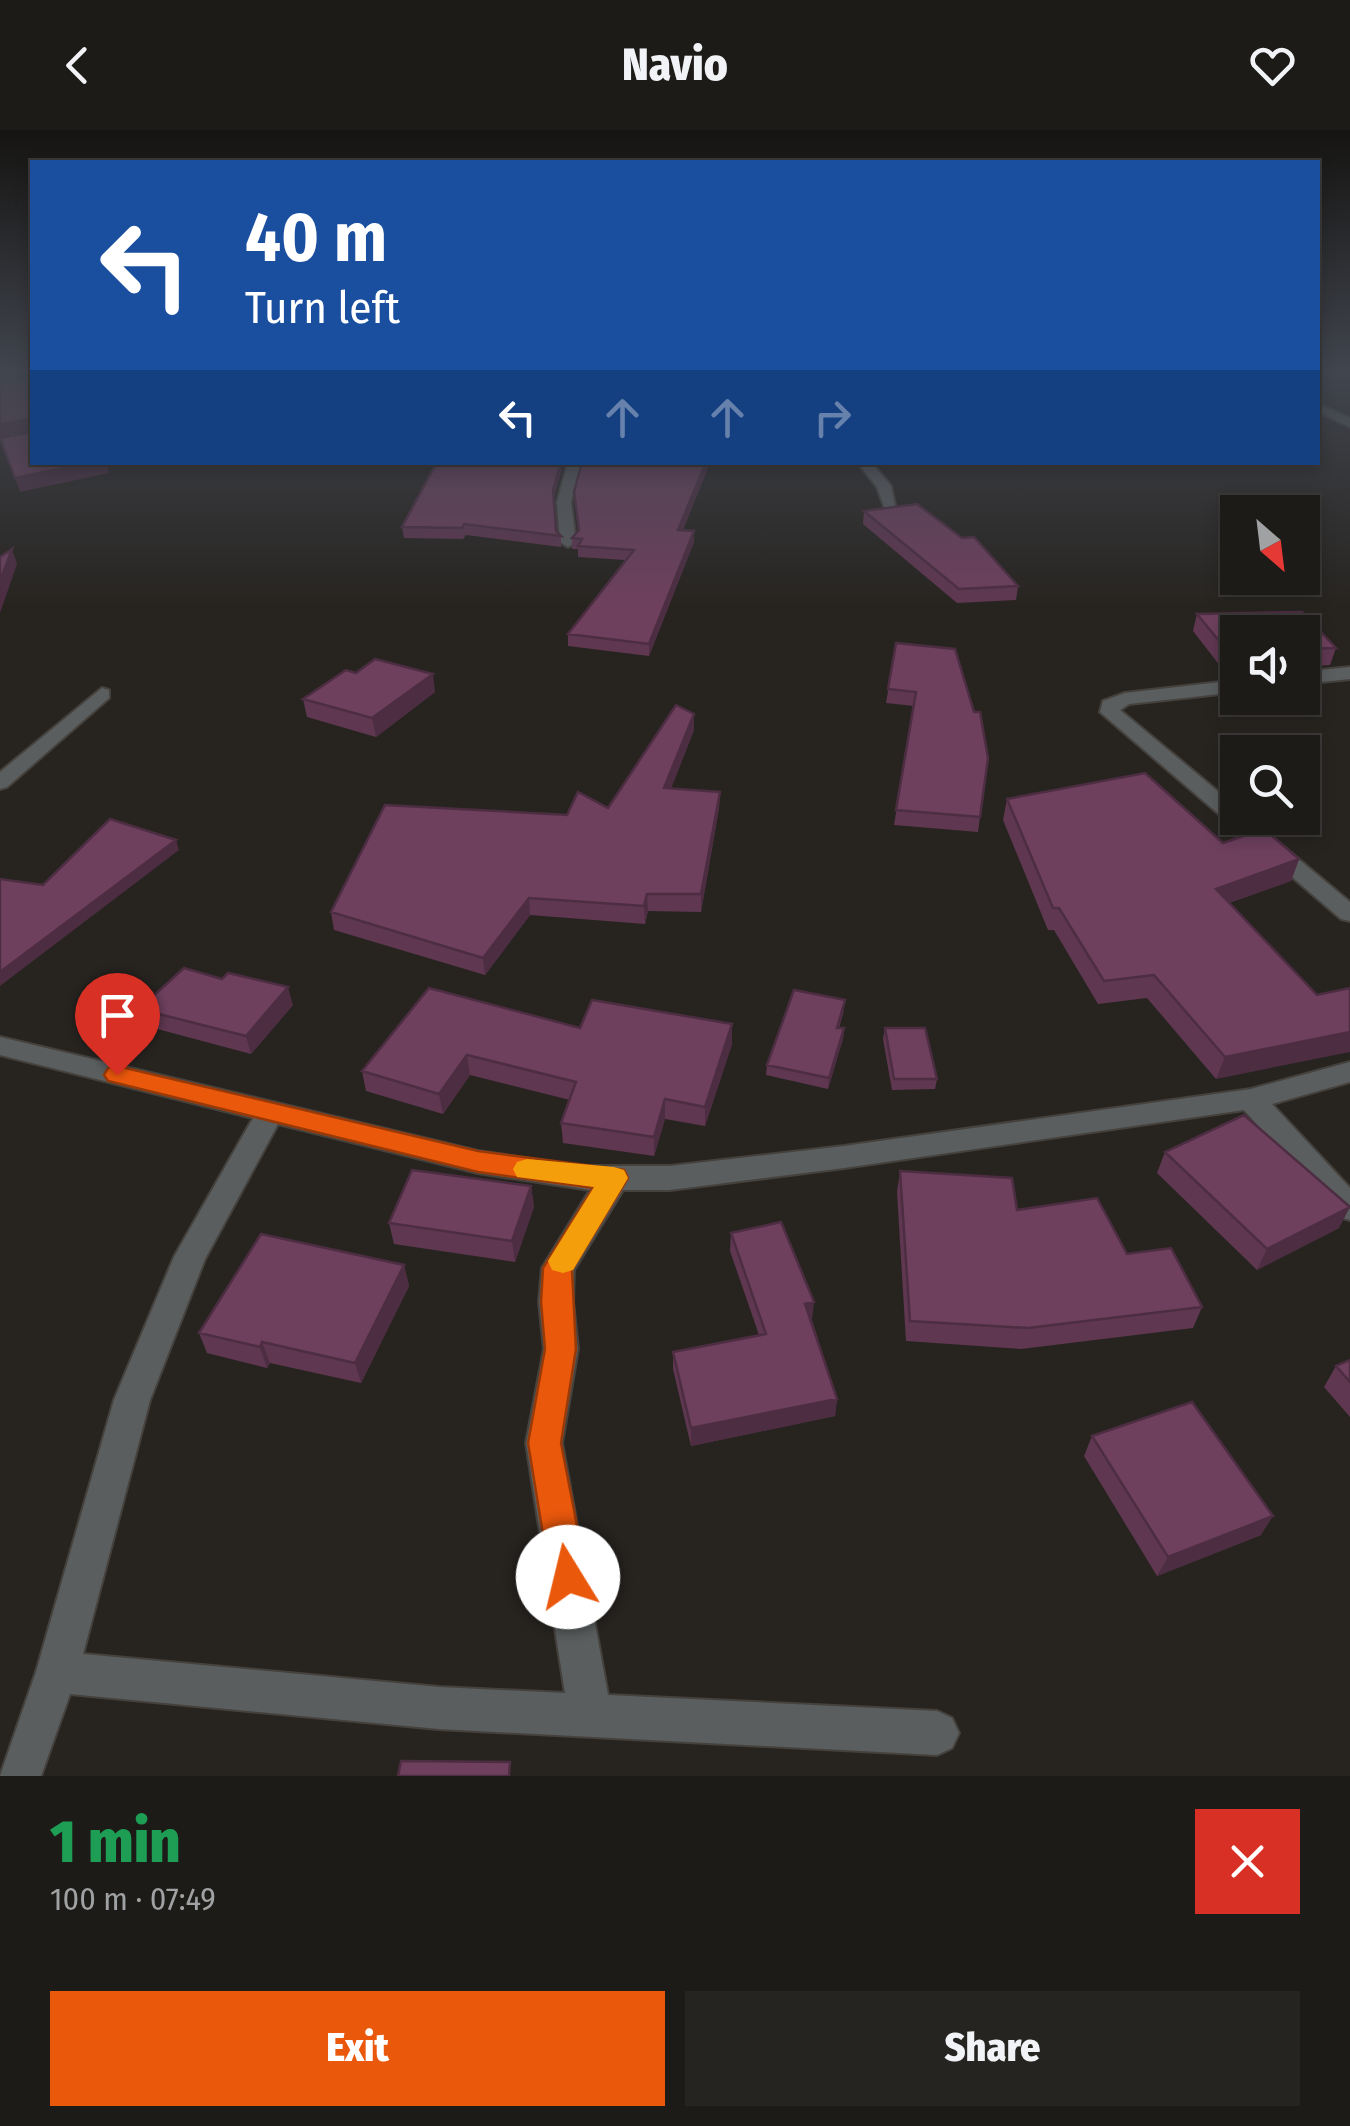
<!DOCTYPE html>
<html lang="en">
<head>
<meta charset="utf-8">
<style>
	body { margin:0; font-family:"Fira Sans Condensed",sans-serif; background:#252421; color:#f1f3f6; height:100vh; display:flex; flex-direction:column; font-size:38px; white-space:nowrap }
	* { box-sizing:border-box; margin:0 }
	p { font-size:32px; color:#a0a1a2 }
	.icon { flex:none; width:55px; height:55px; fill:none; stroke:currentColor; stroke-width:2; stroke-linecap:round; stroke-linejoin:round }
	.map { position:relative; height:1646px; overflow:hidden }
	.side { display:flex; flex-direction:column; background:#1d1b18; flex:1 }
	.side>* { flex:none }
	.banner { position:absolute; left:30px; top:30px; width:1290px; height:305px; border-radius:0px; box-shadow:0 5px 15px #0003,0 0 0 2px #3b3937; background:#1a4fa0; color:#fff; overflow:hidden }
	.needle { width:65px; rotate:152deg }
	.controls { position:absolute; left:1220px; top:365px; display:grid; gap:20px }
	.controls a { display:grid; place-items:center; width:100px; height:100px; border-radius:0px; background:#1d1b18; box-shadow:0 5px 15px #0003,0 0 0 2px #3b3937; font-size:50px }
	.pin { position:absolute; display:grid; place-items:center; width:85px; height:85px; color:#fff; margin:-102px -42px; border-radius:50% 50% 50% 0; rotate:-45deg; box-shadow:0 0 10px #0007 }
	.pin .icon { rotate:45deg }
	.me { position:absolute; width:110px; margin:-55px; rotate:351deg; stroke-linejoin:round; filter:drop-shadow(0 0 8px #0008) }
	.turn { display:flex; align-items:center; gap:35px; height:210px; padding:0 50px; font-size:45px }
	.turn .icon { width:130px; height:130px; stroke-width:2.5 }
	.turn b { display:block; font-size:70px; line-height:85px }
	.lanes { display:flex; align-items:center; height:95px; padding:0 50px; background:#0003; justify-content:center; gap:50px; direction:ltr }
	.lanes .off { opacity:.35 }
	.round { display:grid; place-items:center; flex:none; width:105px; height:105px; border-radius:0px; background:#252421 }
	.overview { display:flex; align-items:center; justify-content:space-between; height:170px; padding:0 50px }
	h1 { font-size:60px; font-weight:800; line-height:75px; color:#1e9e55 }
	.primary-button { display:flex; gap:20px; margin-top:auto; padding:20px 50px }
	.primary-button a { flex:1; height:115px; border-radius:0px; background:#ea580c; color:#fff; font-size:40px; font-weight:800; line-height:115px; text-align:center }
	.primary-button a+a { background:#252421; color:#f1f3f6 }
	header { display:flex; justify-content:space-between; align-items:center; height:130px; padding:0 50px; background:#1d1b18; font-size:45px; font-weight:800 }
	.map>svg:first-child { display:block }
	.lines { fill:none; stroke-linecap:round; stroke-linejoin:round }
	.street-casing { stroke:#45423e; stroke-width:4 }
	.street { fill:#5b5e5f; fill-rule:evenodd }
	.wall { fill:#5f3751 }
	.shaded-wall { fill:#4d2d42 }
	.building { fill:#6e405e; stroke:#4d2d42; stroke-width:2.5 }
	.route { fill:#ea580c; stroke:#983908; stroke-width:2.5 }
	.slow { fill:#f59e0b }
</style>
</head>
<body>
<header><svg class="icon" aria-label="back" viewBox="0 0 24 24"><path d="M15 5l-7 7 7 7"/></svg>Navio<svg class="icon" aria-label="heart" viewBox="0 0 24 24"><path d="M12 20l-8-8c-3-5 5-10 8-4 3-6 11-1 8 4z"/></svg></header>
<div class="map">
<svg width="1350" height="1646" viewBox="0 0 1350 1646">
	<rect width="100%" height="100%" fill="#272420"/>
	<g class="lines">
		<defs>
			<path id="street" d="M 1318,274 L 1350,288 L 1350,297 L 1318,282 Z
				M 568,332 L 582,332 L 571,372 L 576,412 L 568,417 L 560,412 L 557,372 Z
				M 857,332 L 871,332 L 891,356 L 897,385 L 887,385 L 877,357 Z
				M 1350,537 L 1350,549 L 1302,554 L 1302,542 Z
				M 1238,550 L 1238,562 L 1129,574 L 1120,580 L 1238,678 L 1238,688 L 1249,688 L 1350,772 L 1350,791 L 1341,789 L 1100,582 L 1103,571 L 1125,563 Z
				M 102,558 L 109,560 L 109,568 L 7,657 L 0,659 L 0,642 Z
				M 0,907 L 478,1021 L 579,1036 L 670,1036 L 844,1016 L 1251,959 L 1350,932 L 1350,952 L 1272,974 L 1350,1058 L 1350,1090 L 1339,1087 L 1244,980 L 844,1038 L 670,1060 L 623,1060 L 574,1140 L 573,1172 L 578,1219 L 562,1313 L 608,1565 L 937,1581 L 952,1588 L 959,1603 L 952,1618 L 937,1625 L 439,1599 L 70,1564 L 41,1646 L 0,1646 L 36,1542 L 114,1270 L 174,1127 L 253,988 L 0,925 ZM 278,994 L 478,1043 L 590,1060 L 542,1138 L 539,1172 L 544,1219 L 526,1313 L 565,1563 L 439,1557 L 83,1524 L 150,1270 L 205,1129 Z"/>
		</defs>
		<use href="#street" class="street-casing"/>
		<use href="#street" class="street"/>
	</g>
	<path class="wall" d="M 437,332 L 564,332 L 553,371 L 556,401 L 561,406 L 561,417 L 466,405 L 463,409 L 404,408 L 402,397 Z
		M 582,332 L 710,332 L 683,400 L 694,401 L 694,412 L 649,526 L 568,516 L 568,504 L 625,430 L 578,427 L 578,419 L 572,419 L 572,408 L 578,401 L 574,362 Z
		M 864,381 L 1018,456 L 1016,470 L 957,473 L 863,394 Z
		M 1302,482 L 1336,518 L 1330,535 L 1302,537 L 1302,502 L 1238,502 L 1238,540 L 1224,541 L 1193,501 L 1197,484 Z
		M 896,513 L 980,687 L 978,702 L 894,695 L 914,576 L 886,573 Z
		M 435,562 L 376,607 L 307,587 L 303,569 Z
		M 694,600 L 671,658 L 720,662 L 719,678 L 701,782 L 648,781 L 645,794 L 530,785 L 485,845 L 334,800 L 331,782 L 567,685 L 608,678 Z
		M 1007,669 L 1299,729 L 1291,751 L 1229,773 L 1317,865 L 1216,949 L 1147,868 L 1098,874 L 1054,800 L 1048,800 L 1003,690 Z
		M 293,875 L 251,924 L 146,896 L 139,879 Z
		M 844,880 L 839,898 L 844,898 L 843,909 L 828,959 L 766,945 L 767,935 Z
		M 732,894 L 732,914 L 705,996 L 665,989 L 654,1026 L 563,1013 L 561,993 L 570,970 L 470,945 L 443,984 L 366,961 L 362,941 L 580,898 Z
		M 885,898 L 937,949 L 935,959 L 892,960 L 883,909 Z
		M 1165,1022 L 1339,1098 L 1257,1140 L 1157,1043 Z
		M 900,1041 L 1017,1080 L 1127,1124 L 1202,1177 L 1193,1198 L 1021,1219 L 906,1211 L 897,1062 Z
		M 531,1056 L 534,1077 L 515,1132 L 394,1114 L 389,1093 Z
		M 731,1103 L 812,1190 L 837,1269 L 835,1286 L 691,1316 L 673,1239 L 673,1222 L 759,1205 L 730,1121 Z
		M 404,1135 L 409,1156 L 361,1253 L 270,1233 L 267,1238 L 207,1223 L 199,1203 Z
		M 1350,1230 L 1350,1287 L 1324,1257 L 1336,1236 Z
		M 1092,1306 L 1261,1405 L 1157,1446 L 1084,1326 Z"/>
	<path class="shaded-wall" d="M 30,289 L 32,302 L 0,308 L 0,294 Z
		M 92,332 L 106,332 L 109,343 L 20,362 L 15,348 Z
		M 561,332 L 564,332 L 553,371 L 553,360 Z
		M 706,332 L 710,332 L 710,334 L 678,411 L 678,400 Z
		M 694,401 L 694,412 L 649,526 L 649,514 Z
		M 12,419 L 17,434 L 0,483 L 0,451 Z
		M 433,544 L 435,562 L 376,607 L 372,588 Z
		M 694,584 L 694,600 L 665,674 L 664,658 Z
		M 720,662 L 719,678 L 701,782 L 701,764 Z
		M 176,710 L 179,720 L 0,856 L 0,842 Z
		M 1299,729 L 1291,751 L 1208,780 L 1216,759 Z
		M 647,764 L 648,781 L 645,794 L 644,776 Z
		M 529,768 L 530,785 L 485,845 L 483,828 Z
		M 288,857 L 293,875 L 251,924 L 246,906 Z
		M 732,894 L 732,914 L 705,996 L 705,977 Z
		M 844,898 L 843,909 L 828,959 L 829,948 Z
		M 1350,902 L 1350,922 L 1216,949 L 1225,927 Z
		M 467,925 L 470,945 L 443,984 L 439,964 Z
		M 665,969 L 665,989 L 654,1026 L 654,1007 Z
		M 531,1056 L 534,1077 L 515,1132 L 512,1111 Z
		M 1350,1077 L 1339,1098 L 1257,1140 L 1267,1119 Z
		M 404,1135 L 409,1156 L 361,1253 L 355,1233 Z
		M 814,1172 L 812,1190 L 803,1192 L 805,1174 Z
		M 262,1212 L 270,1233 L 267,1238 L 260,1217 Z
		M 837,1269 L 835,1286 L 691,1316 L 691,1298 Z
		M 1273,1386 L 1261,1405 L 1157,1446 L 1168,1427 Z"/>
	<path class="building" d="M 32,249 L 32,332 L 92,332 L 15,348 L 0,308 L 31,302 L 30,289 L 0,294 L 0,254 Z
		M 437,332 L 561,332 L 553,360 L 556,401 L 561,406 L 464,394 L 462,398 L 402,397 Z
		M 582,332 L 706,332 L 678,400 L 694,401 L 649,514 L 568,504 L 634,420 L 578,416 L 582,409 L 572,408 L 579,400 L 574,362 Z
		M 917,374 L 962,408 L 974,407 L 1018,456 L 959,459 L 864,381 Z
		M 12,419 L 0,451 L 0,427 Z
		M 1302,482 L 1336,518 L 1302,519 L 1302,502 L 1238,502 L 1238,523 L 1229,523 L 1197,484 Z
		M 896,513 L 955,519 L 974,582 L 980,582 L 988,628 L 980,687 L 896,680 L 916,562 L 888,559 Z
		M 375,529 L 433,544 L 372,588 L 303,569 L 346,540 L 356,543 Z
		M 676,575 L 694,584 L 664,658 L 720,662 L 701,764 L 647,764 L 644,776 L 529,768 L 483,828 L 331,782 L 385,675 L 567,685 L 578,662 L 608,678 Z
		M 1145,643 L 1223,713 L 1264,699 L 1299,729 L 1216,759 L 1317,865 L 1350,858 L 1350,902 L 1225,927 L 1154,845 L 1104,851 L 1059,778 L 1053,778 L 1007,669 Z
		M 110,689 L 176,710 L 0,842 L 0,749 L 43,755 Z
		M 184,838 L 222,849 L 228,843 L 288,857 L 246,906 L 139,879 Z
		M 429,858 L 580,898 L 592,870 L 732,894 L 705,977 L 665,969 L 654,1007 L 561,993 L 576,952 L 467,925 L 439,964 L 362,941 Z
		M 794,860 L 845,870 L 837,898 L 844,898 L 829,948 L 767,935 Z
		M 885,898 L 925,898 L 937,949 L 894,949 Z
		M 1244,985 L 1350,1077 L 1267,1119 L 1165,1022 Z
		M 412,1040 L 531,1056 L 512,1111 L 389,1093 Z
		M 900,1041 L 1012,1048 L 1017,1080 L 1097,1068 L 1127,1124 L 1171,1118 L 1202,1177 L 1028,1198 L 910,1191 Z
		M 781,1092 L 814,1172 L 805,1174 L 837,1269 L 691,1298 L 673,1222 L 766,1204 L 731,1103 Z
		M 261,1104 L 404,1135 L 355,1233 L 262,1212 L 260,1217 L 199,1203 Z
		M 1350,1230 L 1350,1252 L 1336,1236 Z
		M 1192,1272 L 1273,1386 L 1168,1427 L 1092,1306 Z
		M 401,1631 L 510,1632 L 509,1646 L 398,1646 Z"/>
	<linearGradient id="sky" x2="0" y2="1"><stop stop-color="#151412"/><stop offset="0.51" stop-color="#41454e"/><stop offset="1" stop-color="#41454e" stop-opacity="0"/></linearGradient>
	<rect width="1350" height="476" fill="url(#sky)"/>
	<path class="route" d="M 117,936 L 478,1021 L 624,1040 L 628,1048 L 572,1140 L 576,1219 L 561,1313 L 587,1447 L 581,1460 L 568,1465 L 556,1460 L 550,1447 L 528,1313 L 545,1219 L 541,1172 L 543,1138 L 593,1058 L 478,1042 L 108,951 L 104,945 L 108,938 Z"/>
	<path class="slow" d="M 527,1029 L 614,1037 L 624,1040 L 628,1048 L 573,1140 L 563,1143 L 552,1140 L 548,1131 L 594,1057 L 517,1047 L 513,1039 L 517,1032 Z"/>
</svg>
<div class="controls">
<a><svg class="needle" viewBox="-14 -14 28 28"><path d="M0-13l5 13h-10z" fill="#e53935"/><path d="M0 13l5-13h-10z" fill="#a0a1a2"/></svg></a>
<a><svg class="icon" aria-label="sound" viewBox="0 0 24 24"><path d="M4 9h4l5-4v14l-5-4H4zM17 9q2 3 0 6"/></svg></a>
<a><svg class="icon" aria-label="search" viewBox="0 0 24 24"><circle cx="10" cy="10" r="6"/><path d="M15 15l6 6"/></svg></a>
</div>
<div class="pin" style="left:117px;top:945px;background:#d93025"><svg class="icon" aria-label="arrive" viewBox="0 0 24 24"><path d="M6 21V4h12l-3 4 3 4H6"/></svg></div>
<svg class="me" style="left:568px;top:1447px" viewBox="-20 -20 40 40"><circle r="19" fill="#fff"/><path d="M0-13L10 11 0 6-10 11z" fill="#ea580c"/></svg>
<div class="banner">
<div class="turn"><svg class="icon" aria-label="left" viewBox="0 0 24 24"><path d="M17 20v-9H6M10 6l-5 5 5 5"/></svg><div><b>40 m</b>Turn left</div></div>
<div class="lanes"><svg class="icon" aria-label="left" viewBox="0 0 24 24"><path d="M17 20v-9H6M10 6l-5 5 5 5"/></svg><svg class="icon off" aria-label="ahead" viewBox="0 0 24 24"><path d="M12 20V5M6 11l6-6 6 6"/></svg><svg class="icon off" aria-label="ahead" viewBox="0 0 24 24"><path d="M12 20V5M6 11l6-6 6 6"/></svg><svg class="icon off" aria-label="right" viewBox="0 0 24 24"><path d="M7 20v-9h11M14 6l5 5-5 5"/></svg></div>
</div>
</div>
<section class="side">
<div class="overview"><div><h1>1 min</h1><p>100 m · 07:49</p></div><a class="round" style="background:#d93025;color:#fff"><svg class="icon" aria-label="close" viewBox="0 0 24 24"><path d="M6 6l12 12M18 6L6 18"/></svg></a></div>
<div class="primary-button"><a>Exit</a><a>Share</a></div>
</section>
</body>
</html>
